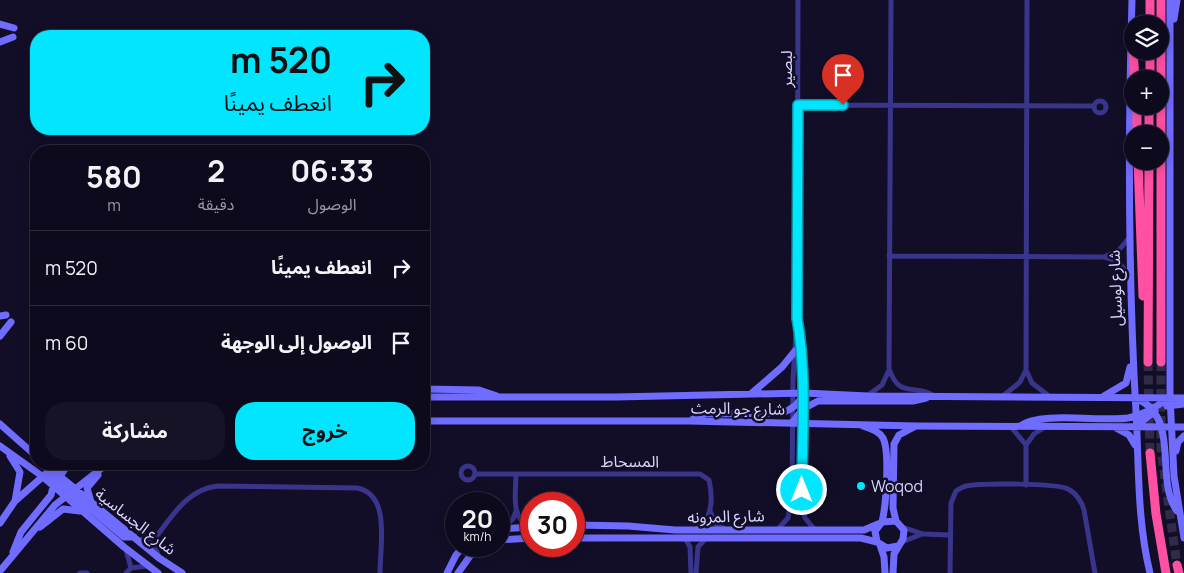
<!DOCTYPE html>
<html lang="ar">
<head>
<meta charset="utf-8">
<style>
	body { margin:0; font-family:Manrope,"Noto Sans Arabic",sans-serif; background:#171327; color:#f1f3f6; direction:rtl; height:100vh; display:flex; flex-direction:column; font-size:19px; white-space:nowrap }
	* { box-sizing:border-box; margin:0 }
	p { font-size:16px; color:#9b9aa4 }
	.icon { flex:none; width:28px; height:28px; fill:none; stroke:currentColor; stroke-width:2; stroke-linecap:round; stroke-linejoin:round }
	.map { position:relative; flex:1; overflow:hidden; direction:ltr }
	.sheet { position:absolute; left:30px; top:145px; width:400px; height:325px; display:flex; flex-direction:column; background:#0e0a1e; border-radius:20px; box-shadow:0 2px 12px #0003,0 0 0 1px #2e2b3c; direction:rtl }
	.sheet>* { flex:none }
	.guide { position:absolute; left:30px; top:30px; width:400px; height:105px; border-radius:20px; box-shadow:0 2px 12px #0003,0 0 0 1px #2e2b3c; direction:rtl; background:#01e5ff; color:#111; overflow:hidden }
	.buttons { position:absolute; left:1124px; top:15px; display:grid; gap:10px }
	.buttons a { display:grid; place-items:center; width:45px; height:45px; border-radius:50%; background:#0e0a1e; box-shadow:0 2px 12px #0003,0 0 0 1px #2e2b3c; font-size:25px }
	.speed { position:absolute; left:445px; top:492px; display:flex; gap:10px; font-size:25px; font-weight:700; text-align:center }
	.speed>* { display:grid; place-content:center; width:65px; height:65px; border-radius:50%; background:#0e0a1e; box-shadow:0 2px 12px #0003,0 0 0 1px #2e2b3c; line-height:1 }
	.speed small { font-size:12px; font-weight:400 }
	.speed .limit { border:8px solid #d22; background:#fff; color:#111 }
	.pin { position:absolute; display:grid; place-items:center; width:42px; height:42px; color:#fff; margin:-51px -21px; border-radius:50% 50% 50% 0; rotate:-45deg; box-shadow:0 0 5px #0007 }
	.pin .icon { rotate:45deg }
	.me { position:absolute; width:55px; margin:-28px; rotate:0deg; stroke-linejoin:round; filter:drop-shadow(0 0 4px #0008) }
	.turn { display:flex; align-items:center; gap:18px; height:105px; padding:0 15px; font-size:22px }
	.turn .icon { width:65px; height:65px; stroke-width:2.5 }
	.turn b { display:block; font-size:35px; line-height:42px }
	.eta { display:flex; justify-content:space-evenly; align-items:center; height:85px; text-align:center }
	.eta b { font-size:30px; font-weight:700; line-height:35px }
	.button { display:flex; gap:10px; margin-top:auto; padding:10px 15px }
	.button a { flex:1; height:58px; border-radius:20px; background:#01e5ff; color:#111; font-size:20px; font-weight:700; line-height:58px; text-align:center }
	.button a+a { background:#171327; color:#f1f3f6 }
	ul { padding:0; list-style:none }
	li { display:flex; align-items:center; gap:15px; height:75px; padding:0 15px; border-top:1px solid #2e2b3c }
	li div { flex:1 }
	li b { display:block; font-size:19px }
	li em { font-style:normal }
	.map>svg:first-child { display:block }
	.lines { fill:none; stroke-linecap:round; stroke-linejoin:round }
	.highway-tunnel { stroke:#302c48; stroke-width:9; stroke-dasharray:9 4.5; stroke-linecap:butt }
	.street { stroke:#39358b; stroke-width:5 }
	.secondary { stroke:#706cff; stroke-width:7 }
	.highway { stroke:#ff50a4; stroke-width:9 }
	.route-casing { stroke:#0195a6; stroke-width:12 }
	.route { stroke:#01e5ff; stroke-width:9 }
	.poi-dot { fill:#01e5ff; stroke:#120e28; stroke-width:2 }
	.labels { text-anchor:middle; stroke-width:5; stroke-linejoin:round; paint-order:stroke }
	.street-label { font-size:16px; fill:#dad5ff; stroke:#120e28 }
	.poi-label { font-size:16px; fill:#dad5ff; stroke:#120e28; text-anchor:start }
</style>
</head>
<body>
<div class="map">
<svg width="1184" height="573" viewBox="0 0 1184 573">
	<rect width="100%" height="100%" fill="#120e28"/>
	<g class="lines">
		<path class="highway-tunnel" d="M 1148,362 L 1150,453
			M 1161,362 L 1161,450 L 1177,565"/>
		<path class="street" d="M1094 107a6 6 0 1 1 12 0a6 6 0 1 1-12 0Z
			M 798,105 L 1094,106
			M 889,256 L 1104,257 L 1118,261 L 1129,276
			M 1104,257 L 1119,250 L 1129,238
			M 799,327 L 804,393 L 802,507 L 805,518 L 815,530
			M 1026,370 L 1032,383 L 1049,396
			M 890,371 C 900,399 916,383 934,396
			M 868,395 L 882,385 L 889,370 L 891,0
			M 1003,396 L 1020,382 L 1026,370 L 1027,0
			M 1011,427 L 1026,445 L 1026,485
			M 1026,445 L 1034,434 L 1045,427
			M461 473a7 7 0 1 1 14 0a7 7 0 1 1-14 0Z
			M 475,474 L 700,474 L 709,480 C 713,498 713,518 697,529
			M 516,474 C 516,491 510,520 530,526
			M 710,511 L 716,525 L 724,528
			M 902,527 L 923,534 L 950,535
			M 503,528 L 513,519 L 516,511
			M 778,529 L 788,518 L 792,494 L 793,379 L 797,318 L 798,0
			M 685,538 L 690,547 L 691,573
			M 138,540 L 156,537
			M 902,542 L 922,534
			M 126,550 L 131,568
			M 159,557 L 154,545 L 156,537 C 173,515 187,490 217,486 L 357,488 C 391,494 380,546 380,573
			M 80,573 L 87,573
			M 126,573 L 131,568 L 147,566
			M 696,573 L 698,547 L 706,538
			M 950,573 L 951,503 L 956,491 C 959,489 962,487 966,486 C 981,483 1057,483 1068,489 C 1076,493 1082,502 1084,510 L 1095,573"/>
		<path class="secondary" d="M 1132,0 C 1128,137 1128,274 1136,412 C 1139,465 1137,520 1150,573
			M 1170,0 L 1170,397 L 1174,476 L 1184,538
			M 1174,19 L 1177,0
			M 0,24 L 14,28
			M 0,42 L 13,37
			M 0,316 L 6,315
			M 0,336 L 11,322
			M 424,389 L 479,390 L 497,396
			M 752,393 L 782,367 L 795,351
			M 1104,396 L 1126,383 L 1130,367
			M 424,397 L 616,397 L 804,393 L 868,396 L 1184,398
			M 1138,399 C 1181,420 1154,479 1177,511
			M 1167,406 L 1184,404
			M 693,419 L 705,414 L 781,413 C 791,410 800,403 804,393
			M 424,421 L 688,421 L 917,426 L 1184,427
			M 792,423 L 803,409 L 818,401 L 913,401 L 926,398
			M 0,424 L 36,456
			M 863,426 C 871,429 879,431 883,438 C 890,452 886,506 882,522
			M 1021,426 C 1039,411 1102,422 1128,418 C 1143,415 1158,406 1170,397
			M 1136,426 L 1155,411
			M 1116,428 L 1129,435 L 1135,445
			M 0,446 L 42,476 L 124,547 L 158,573
			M 1176,451 L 1178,442 L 1184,436
			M 10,456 L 20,472 L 15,501
			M 45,464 L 159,558 L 182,573
			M 42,476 L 50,476 L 59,482 L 124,537 L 134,537
			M 59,478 L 68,464
			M 91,502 L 87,488 L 98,475
			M 896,521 L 893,508 L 894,444 L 899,435 L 914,427
			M 0,523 L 15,501 L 57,464
			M 574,525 L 628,526 L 675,530 L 864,530 L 878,524
			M 40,527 L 63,509 L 80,511
			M 499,529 L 531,527
			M 574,538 L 861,538 L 877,542
			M 499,540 L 531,538
			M 880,545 L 884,557 L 885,573
			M 13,552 L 21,532 L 51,495 L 54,483
			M 0,571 L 55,505 L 107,464
			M 447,573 L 456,555 L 464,546
			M 458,573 L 470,556 L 482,546
			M 893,573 L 894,554 L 903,539 L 904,530 L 896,521 L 882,522 L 875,531 L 877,542 L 887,548 L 898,546"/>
		<path class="highway" d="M 1161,0 L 1161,362
			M 1150,24 L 1150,0
			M 1130,37 L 1132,46
			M 1133,51 L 1135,79
			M 1150,79 L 1150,51
			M 1137,106 L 1137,134
			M 1149,134 L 1149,106
			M 1138,161 L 1143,296
			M 1148,362 L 1149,161
			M 1150,453 L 1156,514 L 1166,573
			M 1177,565 L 1179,573"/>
	</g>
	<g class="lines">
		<defs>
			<path id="route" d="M 802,490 C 802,433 807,374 797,318 L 798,105 L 843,105"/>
		</defs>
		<use href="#route" class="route-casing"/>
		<use href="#route" class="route"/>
	</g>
	<circle class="poi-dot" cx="861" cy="486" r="5"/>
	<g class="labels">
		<g class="street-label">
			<text transform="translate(786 69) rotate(-90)" y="6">لبصير</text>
			<text transform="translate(1115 288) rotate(-92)" y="6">شارع لوسيل</text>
			<text transform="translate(738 408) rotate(1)" y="6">شارع جو الرمث</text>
			<text x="630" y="467">المسحاط</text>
			<text transform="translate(726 516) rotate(-1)" y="6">شارع المرونه</text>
			<text transform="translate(136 521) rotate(38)" y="6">شارع الجساسية</text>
		</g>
		<g class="poi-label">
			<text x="871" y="492">Woqod</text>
		</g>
	</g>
</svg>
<div class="buttons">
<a><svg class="icon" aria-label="layers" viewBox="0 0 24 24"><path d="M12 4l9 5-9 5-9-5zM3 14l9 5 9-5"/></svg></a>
<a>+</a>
<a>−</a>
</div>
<div class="speed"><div>20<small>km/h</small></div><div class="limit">30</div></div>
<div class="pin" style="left:843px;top:105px;background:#d93025"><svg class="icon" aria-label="arrive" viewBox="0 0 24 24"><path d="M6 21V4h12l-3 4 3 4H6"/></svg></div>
<svg class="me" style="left:802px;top:490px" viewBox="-20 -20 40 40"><circle r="17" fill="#01e5ff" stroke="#fff" stroke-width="3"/><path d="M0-11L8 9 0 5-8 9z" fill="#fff"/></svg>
<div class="guide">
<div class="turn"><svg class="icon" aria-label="right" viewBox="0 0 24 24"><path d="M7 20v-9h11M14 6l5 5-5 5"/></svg><div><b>520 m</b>انعطف يمينًا</div></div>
</div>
<section class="sheet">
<div class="eta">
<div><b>06:33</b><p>الوصول</p></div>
<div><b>2</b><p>دقيقة</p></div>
<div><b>580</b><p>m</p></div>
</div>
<ul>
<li><svg class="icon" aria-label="right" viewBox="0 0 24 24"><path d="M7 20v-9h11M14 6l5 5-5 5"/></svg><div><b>انعطف يمينًا</b></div><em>520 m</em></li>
<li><svg class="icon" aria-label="arrive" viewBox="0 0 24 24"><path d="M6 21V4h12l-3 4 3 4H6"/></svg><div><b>الوصول إلى الوجهة</b></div><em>60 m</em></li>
</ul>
<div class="button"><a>خروج</a><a>مشاركة</a></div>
</section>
</div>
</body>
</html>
